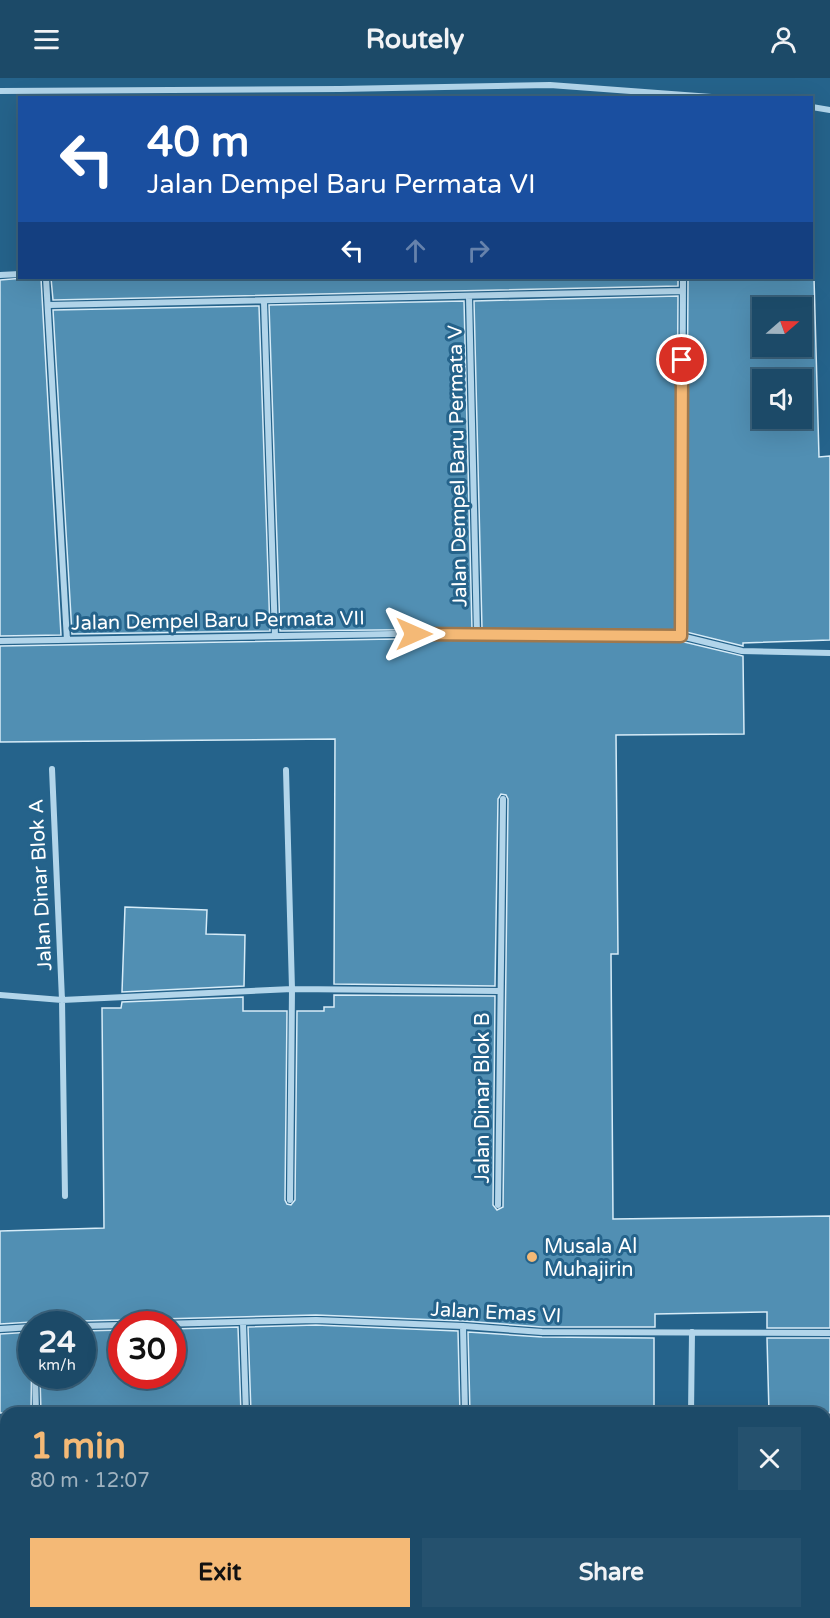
<!DOCTYPE html>
<html lang="en">
<head>
<meta charset="utf-8">
<style>
	body { margin:0; font-family:"Varela Round",sans-serif; background:#25516e; color:#f1f3f6; height:100vh; display:flex; flex-direction:column; font-size:22px; white-space:nowrap }
	* { box-sizing:border-box; margin:0 }
	p { font-size:20px; color:#a0b3c0 }
	.icon { flex:none; width:33px; height:33px; fill:none; stroke:currentColor; stroke-width:2; stroke-linecap:round; stroke-linejoin:round }
	.map { position:relative; flex:1; overflow:hidden }
	.side { position:absolute; left:0px; top:1329px; width:831px; height:212px; display:flex; flex-direction:column; background:#1c4a68; border-radius:18px 18px 0 0; box-shadow:0 6px 24px #0002,0 0 0 2px #3a627c }
	.side>* { flex:none }
	.hud { position:absolute; left:18px; top:18px; width:795px; height:183px; border-radius:0px; box-shadow:0 6px 24px #0002,0 0 0 2px #3a627c; background:#1a4fa0; color:#fff; overflow:hidden }
	.needle { width:39px; rotate:70deg }
	.tools { position:absolute; left:752px; top:219px; display:grid; gap:12px }
	.tools a { display:grid; place-items:center; width:60px; height:60px; border-radius:0px; background:#1c4a68; box-shadow:0 6px 24px #0002,0 0 0 2px #3a627c; font-size:30px }
	.speed { position:absolute; left:18px; top:1233px; display:flex; gap:12px; font-size:30px; font-weight:700; text-align:center }
	.speed>* { display:grid; place-content:center; width:78px; height:78px; border-radius:50%; background:#1c4a68; box-shadow:0 6px 24px #0002,0 0 0 2px #3a627c; line-height:1 }
	.speed small { font-size:15px; font-weight:400 }
	.speed .limit { border:9px solid #d22; background:#fff; color:#111 }
	.pin { position:absolute; display:grid; place-items:center; width:51px; height:51px; color:#fff; margin:-26px; border:3px solid #fff; border-radius:50%; box-shadow:0 2px 6px #0007 }
	.me { position:absolute; width:66px; margin:-33px; rotate:90deg; stroke-linejoin:round; filter:drop-shadow(0 0 4px #0008) }
	.turn { display:flex; align-items:center; gap:21px; height:126px; padding:0 30px; font-size:27px }
	.turn .icon { width:78px; height:78px; stroke-width:2.5 }
	.turn b { display:block; font-size:42px; line-height:51px }
	.lanes { display:flex; align-items:center; height:57px; padding:0 30px; background:#0003; justify-content:center; gap:30px; direction:ltr }
	.lanes .off { opacity:.35 }
	.round { display:grid; place-items:center; flex:none; width:63px; height:63px; border-radius:0px; background:#25516e }
	.overview { display:flex; align-items:center; justify-content:space-between; height:102px; padding:0 30px }
	h1 { font-size:36px; font-weight:700; line-height:45px; color:#f4b976 }
	.button { display:flex; gap:12px; margin-top:auto; padding:12px 30px }
	.button a { flex:1; height:69px; border-radius:0px; background:#f4b976; color:#111; font-size:24px; font-weight:700; line-height:69px; text-align:center }
	.button a+a { background:#25516e; color:#f1f3f6 }
	header { display:flex; justify-content:space-between; align-items:center; height:78px; padding:0 30px; background:#1c4a68; font-size:27px; font-weight:700 }
	.map>svg:first-child { display:block }
	.building { fill:#518fb3; stroke:#d7ecf8; stroke-width:1.5; fill-rule:evenodd }
	.lines { fill:none; stroke-linecap:round; stroke-linejoin:round }
	.street { stroke:#b2d5ea; stroke-width:6 }
	.route-casing { stroke:#9f784d; stroke-width:15 }
	.route { stroke:#f4b976; stroke-width:10 }
	.poi-dot { fill:#f4b976; stroke:#25638b; stroke-width:2 }
	.labels { text-anchor:middle; stroke-width:6; stroke-linejoin:round; paint-order:stroke }
	.street-label { font-size:20px; fill:#fff; stroke:#25638b }
	.poi-label { font-size:20px; fill:#fff; stroke:#25638b; text-anchor:start }
</style>
</head>
<body>
<header><svg class="icon" aria-label="menu" viewBox="0 0 24 24"><path d="M4 6h16M4 12h16M4 18h16"/></svg>Routely<svg class="icon" aria-label="person" viewBox="0 0 24 24"><circle cx="12" cy="8" r="4"/><path d="M4 21q1-7 8-7t8 7"/></svg></header>
<div class="map">
<svg width="830" height="1540" viewBox="0 0 830 1540">
	<rect width="100%" height="100%" fill="#25638b"/>
	<path class="building" d="M 24,200 L 41,200 L 61,557 L 0,558 L 0,202 Z
		M 51,200 L 678,200 L 678,208 L 53,222 Z
		M 688,200 L 814,200 L 819,379 L 830,378 L 830,562 L 743,565 L 743,568 L 686,554 ZM 762,230 L 801,230 L 801,268 L 762,268 ZM 762,302 L 801,302 L 801,340 L 762,340 Z
		M 678,218 L 676,552 L 482,551 L 474,223 Z
		M 464,223 L 472,551 L 280,553 L 269,227 Z
		M 259,228 L 270,553 L 72,556 L 53,232 Z
		M 393,561 L 680,563 L 743,578 L 744,656 L 616,657 L 618,876 L 611,876 L 613,1141 L 830,1138 L 830,1250 L 767,1250 L 767,1234 L 655,1236 L 655,1249 L 542,1249 L 463,1243 L 316,1237 L 160,1241 L 156,1243 L 155,1246 L 127,1246 L 122,1242 L 82,1243 L 77,1246 L 37,1246 L 32,1244 L 0,1246 L 0,1153 L 104,1150 L 102,930 L 121,930 L 122,924 L 243,919 L 243,933 L 287,933 L 285,1122 L 287,1126 L 291,1127 L 295,1122 L 297,933 L 324,933 L 324,929 L 334,929 L 334,917 L 495,918 L 493,1127 L 497,1132 L 503,1129 L 508,721 L 506,717 L 501,716 L 498,721 L 495,908 L 334,906 L 335,661 L 0,664 L 0,568 Z
		M 125,829 L 207,832 L 206,856 L 245,857 L 244,908 L 122,914 Z
		M 316,1247 L 458,1253 L 460,1335 L 251,1335 L 248,1249 Z
		M 238,1249 L 241,1335 L 41,1335 L 40,1298 L 82,1298 L 82,1253 L 122,1252 L 122,1298 L 172,1298 L 172,1251 Z
		M 32,1254 L 31,1335 L 0,1335 L 0,1256 Z
		M 468,1254 L 542,1259 L 654,1260 L 654,1335 L 470,1335 Z
		M 767,1260 L 830,1260 L 830,1335 L 769,1335 Z"/>
	<g class="lines">
		<path class="street" d="M 0,13 L 340,11 L 550,7 L 725,20
			M 812,29 L 830,32
			M 0,197 L 20,196
			M 46,200 L 67,562
			M 469,219 L 477,556
			M 264,224 L 275,558
			M 49,227 L 683,213
			M 681,558 L 683,200
			M 0,563 L 393,556 L 660,557 L 681,558 L 742,573 L 830,575
			M 52,691 L 62,922 L 65,1118
			M 286,692 L 292,911 L 290,1122
			M 0,917 L 62,922 L 292,911 L 499,913
			M 498,1127 L 503,721
			M 243,1245 L 246,1335
			M 160,1246 L 316,1242 L 463,1248 L 542,1254 L 830,1255
			M 82,1248 L 122,1247
			M 463,1248 L 465,1335
			M 0,1251 L 32,1249
			M 35,1298 L 36,1335
			M 691,1335 L 692,1254
			M 39,1534 L 39,1540
			M 252,1534 L 253,1540
			M 468,1534 L 468,1540
			M 690,1540 L 690,1534"/>
	</g>
	<g class="lines">
		<defs>
			<path id="route" d="M 414,556 L 681,558 L 682,282"/>
		</defs>
		<use href="#route" class="route-casing"/>
		<use href="#route" class="route"/>
	</g>
	<circle class="poi-dot" cx="532" cy="1179" r="6"/>
	<g class="labels">
		<g class="street-label">
			<text transform="translate(457 388) rotate(-91)" y="7">Jalan Dempel Baru Permata V</text>
			<text transform="translate(218 542) rotate(-1)" y="7">Jalan Dempel Baru Permata VII</text>
			<text transform="translate(40 807) rotate(-93)" y="7">Jalan Dinar Blok A</text>
			<text transform="translate(482 1020) rotate(-90)" y="7">Jalan Dinar Blok B</text>
			<text transform="translate(496 1234) rotate(3)" y="7">Jalan Emas VI</text>
		</g>
		<g class="poi-label">
			<text x="544" y="1175">Musala Al<tspan x="544" dy="23">Muhajirin</tspan></text>
		</g>
	</g>
</svg>
<div class="tools">
<a><svg class="needle" viewBox="-14 -14 28 28"><path d="M0-13l5 13h-10z" fill="#e53935"/><path d="M0 13l5-13h-10z" fill="#a0b3c0"/></svg></a>
<a><svg class="icon" aria-label="sound" viewBox="0 0 24 24"><path d="M4 9h4l5-4v14l-5-4H4zM17 9q2 3 0 6"/></svg></a>
</div>
<div class="speed"><div>24<small>km/h</small></div><div class="limit">30</div></div>
<div class="pin" style="left:682px;top:282px;background:#d93025"><svg class="icon" aria-label="arrive" viewBox="0 0 24 24"><path d="M6 21V4h12l-3 4 3 4H6"/></svg></div>
<svg class="me" style="left:414px;top:556px" viewBox="-20 -20 40 40"><path d="M0-17L14 15 0 8-14 15z" fill="#f4b976" stroke="#fff" stroke-width="4"/></svg>
<div class="hud">
<div class="turn"><svg class="icon" aria-label="left" viewBox="0 0 24 24"><path d="M17 20v-9H6M10 6l-5 5 5 5"/></svg><div><b>40 m</b>Jalan Dempel Baru Permata VI</div></div>
<div class="lanes"><svg class="icon" aria-label="left" viewBox="0 0 24 24"><path d="M17 20v-9H6M10 6l-5 5 5 5"/></svg><svg class="icon off" aria-label="ahead" viewBox="0 0 24 24"><path d="M12 20V5M6 11l6-6 6 6"/></svg><svg class="icon off" aria-label="right" viewBox="0 0 24 24"><path d="M7 20v-9h11M14 6l5 5-5 5"/></svg></div>
</div>
<section class="side">
<div class="overview"><div><h1>1 min</h1><p>80 m · 12:07</p></div><a class="round"><svg class="icon" aria-label="close" viewBox="0 0 24 24"><path d="M6 6l12 12M18 6L6 18"/></svg></a></div>
<div class="button"><a>Exit</a><a>Share</a></div>
</section>
</div>
</body>
</html>
